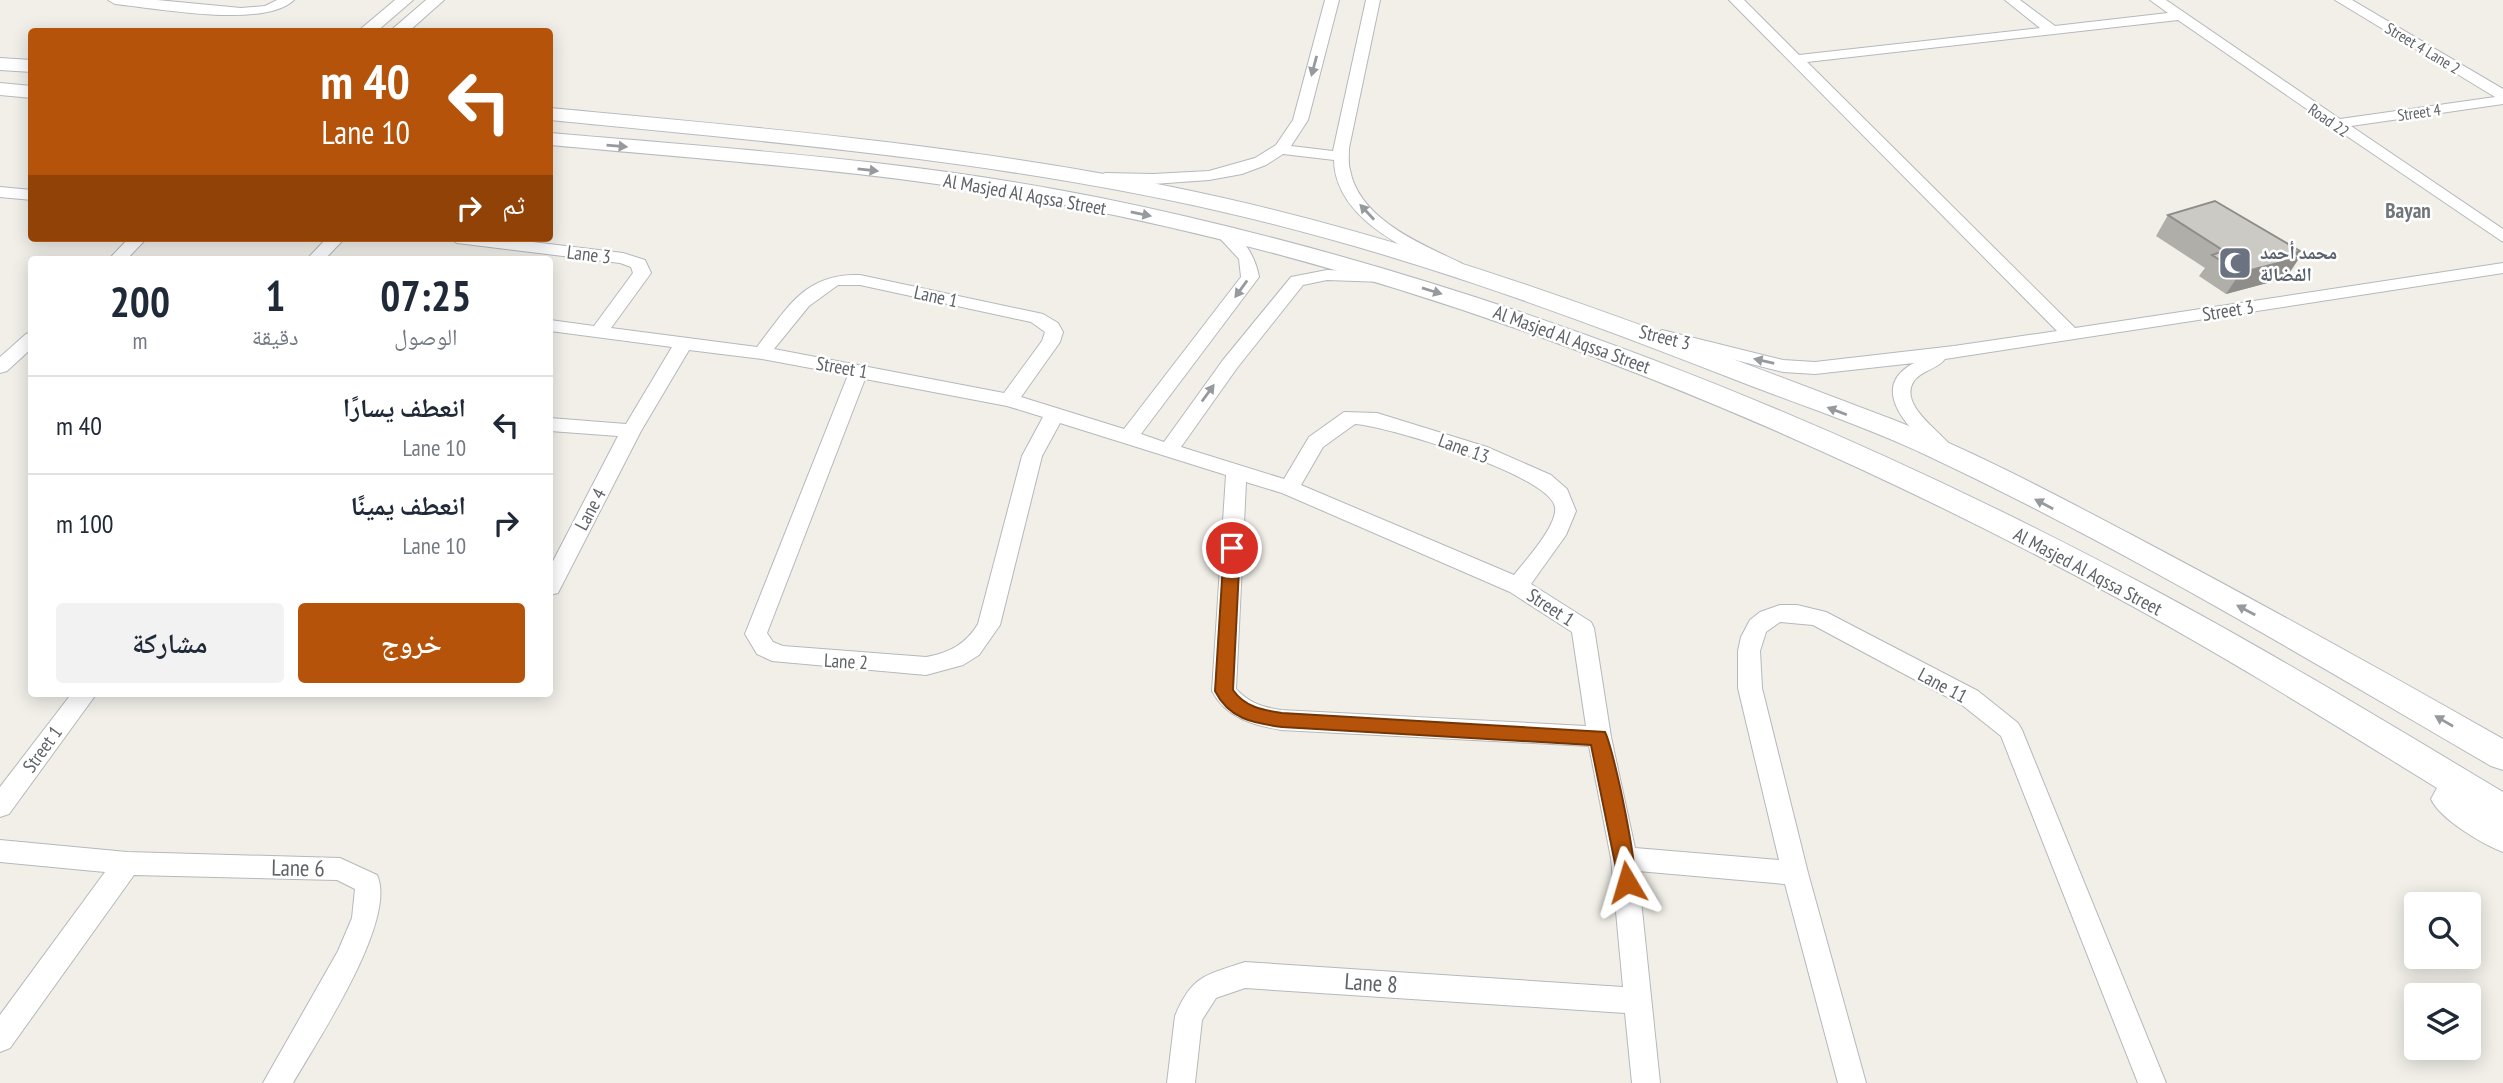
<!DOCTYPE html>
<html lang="ar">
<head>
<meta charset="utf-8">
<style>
	body { margin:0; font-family:"PT Sans Narrow","Noto Naskh Arabic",sans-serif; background:#f2f2f3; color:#1f2937; direction:rtl; height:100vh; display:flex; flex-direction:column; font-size:26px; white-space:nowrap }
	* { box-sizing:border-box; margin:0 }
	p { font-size:23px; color:#747a83 }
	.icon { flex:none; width:38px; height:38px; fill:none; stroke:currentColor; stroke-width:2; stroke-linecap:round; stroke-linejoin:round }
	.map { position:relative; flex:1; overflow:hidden; direction:ltr }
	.details { position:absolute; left:28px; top:256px; width:525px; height:441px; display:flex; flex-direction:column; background:#fff; border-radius:7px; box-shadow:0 4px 18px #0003; direction:rtl }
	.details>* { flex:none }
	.banner { position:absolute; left:28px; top:28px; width:525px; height:214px; border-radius:7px; box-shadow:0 4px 18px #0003; direction:rtl; background:#b45309; color:#fff; overflow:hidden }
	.fabs { position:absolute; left:2404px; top:892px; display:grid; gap:14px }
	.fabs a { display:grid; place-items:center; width:77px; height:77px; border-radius:7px; background:#fff; box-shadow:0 4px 18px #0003; font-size:35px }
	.pin { position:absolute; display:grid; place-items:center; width:60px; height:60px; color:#fff; margin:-30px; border:4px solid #fff; border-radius:50%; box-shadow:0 2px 7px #0007 }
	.me { position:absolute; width:77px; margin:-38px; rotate:353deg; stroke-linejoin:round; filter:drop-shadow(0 0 5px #0008) }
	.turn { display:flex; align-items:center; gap:24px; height:147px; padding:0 28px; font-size:32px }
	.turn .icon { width:91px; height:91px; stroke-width:2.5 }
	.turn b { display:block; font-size:49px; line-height:60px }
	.then { display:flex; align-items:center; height:66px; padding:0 28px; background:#0003; gap:14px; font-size:26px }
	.eta { display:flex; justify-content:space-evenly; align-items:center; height:119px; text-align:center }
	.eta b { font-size:42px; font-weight:600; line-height:49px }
	.action { display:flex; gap:14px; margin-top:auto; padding:14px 28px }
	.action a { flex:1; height:80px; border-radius:7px; background:#b45309; color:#fff; font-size:28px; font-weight:600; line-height:80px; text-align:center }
	.action a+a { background:#f2f2f3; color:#1f2937 }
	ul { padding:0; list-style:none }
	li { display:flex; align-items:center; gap:21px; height:98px; padding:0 28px; border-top:2px solid #e0e1e3 }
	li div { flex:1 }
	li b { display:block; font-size:26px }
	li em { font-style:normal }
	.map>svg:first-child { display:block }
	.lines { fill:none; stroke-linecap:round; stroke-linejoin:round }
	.minor-casing { stroke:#b5b8bc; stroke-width:2 }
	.tertiary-casing { stroke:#b5b8bc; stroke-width:2 }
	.secondary-casing { stroke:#b6babf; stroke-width:2 }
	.minor { fill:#fff; fill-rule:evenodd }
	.tertiary { fill:#fff; fill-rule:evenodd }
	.secondary { fill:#fff; fill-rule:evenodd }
	.wall { fill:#afaea9 }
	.shaded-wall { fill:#8f8d8a }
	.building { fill:#cccac5; stroke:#8f8d8a; stroke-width:2 }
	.oneway { fill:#979a9d }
	.route { fill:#b45309; stroke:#753606; stroke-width:2 }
	.labels { text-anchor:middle; stroke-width:5; stroke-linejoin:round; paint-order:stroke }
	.far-street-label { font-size:16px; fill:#5f6368; stroke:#fff }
	.street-label { font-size:19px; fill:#5f6368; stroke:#fff }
	.worship-label { font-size:19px; font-weight:bold; fill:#5b616d; stroke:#fff; text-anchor:start }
	.far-district-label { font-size:21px; font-weight:bold; fill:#70757a; stroke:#fff }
	.near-street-label { font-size:23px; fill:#5f6368; stroke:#fff }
</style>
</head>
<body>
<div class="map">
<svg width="2503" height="1083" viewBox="0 0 2503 1083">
	<rect width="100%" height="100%" fill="#f1efe8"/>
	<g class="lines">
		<defs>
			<path id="minor" d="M 108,0 L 157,0 L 241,8 L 265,6 L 277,0 L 294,0 C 264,29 156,8 115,4 Z
				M 1325,0 L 1339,0 L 1308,120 L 1291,146 L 1333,151 L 1366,0 L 1380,0 L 1349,148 C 1349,155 1348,163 1350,170 C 1359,219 1421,244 1461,263 L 1464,267 L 1461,271 C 1449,274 1437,265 1426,259 C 1387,239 1335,210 1334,160 L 1283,154 L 1266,165 L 1242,174 L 1209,180 L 1153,184 L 1105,183 L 1097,178 L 1105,173 L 1153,174 L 1209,171 L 1255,158 L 1276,145 L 1293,120 Z
				M 1729,0 L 1744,0 L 1799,55 L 2040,28 L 2005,0 L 2020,0 L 2055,26 L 2168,13 L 2150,0 L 2166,0 L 2340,119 L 2495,97 L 2335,0 L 2352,0 L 2503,89 L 2503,104 L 2351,126 L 2503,229 L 2503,242 L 2335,128 L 2329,127 L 2327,123 L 2178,20 L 1807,62 L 2075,328 L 2503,263 L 2503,273 L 1945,359 C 1938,369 1922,370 1914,381 C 1897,406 1945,434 1956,452 L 1953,457 C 1948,458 1947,459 1942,458 C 1934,455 1927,445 1921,439 C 1899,417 1874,384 1914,363 L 1815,374 L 1783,372 L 1656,340 L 1653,336 L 1662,330 L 1783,360 L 1815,362 L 1954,346 L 2057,331 Z
				M 0,187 L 32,190 L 32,200 L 0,197 Z
				M 1223,228 C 1243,233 1256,259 1259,277 L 1141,434 L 1164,442 L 1223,360 L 1291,277 L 1327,270 L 1390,273 L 1393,277 L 1390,281 L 1384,282 L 1327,280 L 1303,285 L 1237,368 L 1181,447 L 1284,479 L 1309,437 L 1344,412 L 1377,413 L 1487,447 L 1551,475 L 1567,489 L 1576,511 L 1566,535 L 1531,584 L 1591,622 L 1594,628 L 1611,737 L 1635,848 L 1779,860 L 1738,688 L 1738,651 L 1741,637 L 1750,620 L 1760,612 L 1780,605 L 1797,605 L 1826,612 L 1978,691 L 2018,723 L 2022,730 L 2166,1083 L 2138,1083 L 2001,736 L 1962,705 L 1813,625 L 1780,622 L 1766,632 L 1760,651 L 1762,688 L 1808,873 L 1866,1083 L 1838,1083 L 1785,884 L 1638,871 L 1660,1083 L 1632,1083 L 1625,1013 L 1245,988 L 1216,998 L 1202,1020 L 1195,1083 L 1167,1083 L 1175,1016 C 1192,975 1206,975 1245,962 L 1623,987 L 1611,858 L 1589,746 L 1281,730 C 1253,725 1226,718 1212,691 L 1226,475 L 1060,423 L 1042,456 L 1000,625 L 979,655 L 963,665 L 926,675 L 772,661 L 757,654 L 745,634 L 848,375 L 762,359 L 689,350 L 641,431 L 558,593 L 550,595 L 550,567 L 618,436 L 550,431 L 550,418 L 626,424 L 672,347 L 550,331 L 550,320 L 594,326 L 633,273 L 631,267 L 620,263 L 457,243 L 449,238 L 499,238 L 623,253 L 645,260 L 651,273 L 611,328 L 757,347 C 788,307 805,273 860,275 L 1043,314 L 1058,323 L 1063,332 L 1060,342 L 1021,397 L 1124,429 L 1241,277 L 1239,259 L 1215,233 ZM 838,285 L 860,285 L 1031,322 L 1045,332 L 1042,341 L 1004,393 L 774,349 L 809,306 ZM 865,379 L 1007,406 L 1043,417 L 1022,456 L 978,624 C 966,644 949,653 926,657 L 783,646 L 773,642 L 767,633 ZM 1355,424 C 1387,426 1550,475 1555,507 C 1558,525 1525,561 1514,575 L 1301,485 L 1323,447 ZM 1246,482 L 1282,493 L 1510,592 L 1572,632 L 1586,726 L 1281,710 C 1262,707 1249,703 1236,689 Z
				M 129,238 L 147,238 L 127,259 L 109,259 Z
				M 327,238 L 345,238 L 325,259 L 307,259 Z
				M 32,332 L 32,348 L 7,371 L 0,373 L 0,357 L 26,334 Z
				M 72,693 L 97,693 L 9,814 L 0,817 L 0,787 Z
				M 0,840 L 127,852 L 340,858 L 377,875 C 398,920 317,1041 293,1083 L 263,1083 L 338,951 L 352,918 L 355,889 L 337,880 L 134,875 L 10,1048 L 0,1052 L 0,1015 L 105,872 L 0,862 Z"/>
			<path id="tertiary" d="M 395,0 L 413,0 L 376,32 L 357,32 Z
				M 426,0 L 444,0 L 408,32 L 389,32 Z"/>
			<path id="secondary" d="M 0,58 L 32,60 L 32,72 L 0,70 Z
				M 0,83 L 32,86 L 32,98 L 0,95 Z
				M 550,108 C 774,129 1000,148 1219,197 C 1451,249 1672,336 1894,420 C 1976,452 2054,494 2132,535 C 2257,601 2380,669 2503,739 L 2503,770 L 2491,766 C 2306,658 2120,546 1926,455 C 1860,424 1791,402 1723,375 C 1559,311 1392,250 1219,211 C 1000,161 774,142 550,120 Z
				M 550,133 C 734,149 920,161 1101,198 C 1468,273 1820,411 2149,587 C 2269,651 2386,722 2503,792 L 2503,852 C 2482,844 2440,819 2431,799 L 2437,788 C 2333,724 2230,659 2123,601 C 1791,421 1436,276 1064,205 C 894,172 722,161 550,145 Z"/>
		</defs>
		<use href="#minor" class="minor-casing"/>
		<use href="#tertiary" class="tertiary-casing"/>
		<use href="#secondary" class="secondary-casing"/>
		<use href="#minor" class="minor"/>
		<use href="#tertiary" class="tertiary"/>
		<use href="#secondary" class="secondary"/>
	</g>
	<path class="wall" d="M 2168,215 L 2297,254 L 2286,278 L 2226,294 L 2199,276 L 2205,268 L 2156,236 Z"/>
	<path class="shaded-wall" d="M 2300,251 L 2295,258 L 2300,257 L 2286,278 L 2226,294 L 2240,273 Z"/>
	<path class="building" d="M 2215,201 L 2300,251 L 2295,253 L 2300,257 L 2240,273 L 2212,255 L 2224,251 L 2168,215 Z"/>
	<defs><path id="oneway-solid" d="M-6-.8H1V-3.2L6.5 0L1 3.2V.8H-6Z" transform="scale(1.75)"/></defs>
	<g class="oneway">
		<use href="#oneway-solid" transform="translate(1314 66) rotate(105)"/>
		<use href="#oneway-solid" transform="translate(617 146) rotate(5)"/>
		<use href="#oneway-solid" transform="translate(868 170) rotate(6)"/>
		<use href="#oneway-solid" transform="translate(1367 212) rotate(-133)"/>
		<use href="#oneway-solid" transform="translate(1141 214) rotate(11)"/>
		<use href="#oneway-solid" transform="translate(1241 289) rotate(126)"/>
		<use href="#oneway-solid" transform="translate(1432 291) rotate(17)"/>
		<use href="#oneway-solid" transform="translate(1764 361) rotate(-167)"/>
		<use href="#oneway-solid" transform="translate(1208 393) rotate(-54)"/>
		<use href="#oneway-solid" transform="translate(1837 411) rotate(-159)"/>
		<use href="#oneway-solid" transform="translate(2044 504) rotate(-152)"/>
		<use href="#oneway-solid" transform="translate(2246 610) rotate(-152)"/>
		<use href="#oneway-solid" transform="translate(2444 721) rotate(-150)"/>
	</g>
	<path class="route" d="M 1232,542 L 1240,548 L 1233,690 C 1245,707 1262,710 1282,713 L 1605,732 C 1614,750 1640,874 1634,888 L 1627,891 L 1620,888 L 1591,745 L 1282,727 C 1253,723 1229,719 1215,691 L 1224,548 Z"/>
	<defs>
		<symbol id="mosque-square" viewBox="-11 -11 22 22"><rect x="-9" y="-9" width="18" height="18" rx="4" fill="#6b7280" stroke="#fff"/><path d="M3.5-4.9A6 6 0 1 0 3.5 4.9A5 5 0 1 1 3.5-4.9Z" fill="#fff"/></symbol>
	</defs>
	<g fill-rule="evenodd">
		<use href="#mosque-square" x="2216" y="244" width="38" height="38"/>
	</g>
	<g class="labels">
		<g class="far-street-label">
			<text transform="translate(2423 48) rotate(31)" y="6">Street 4 Lane 2</text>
			<text transform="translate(2419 112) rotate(-8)" y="6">Street 4</text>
			<text transform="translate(2329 120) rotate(35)" y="6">Road 22</text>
		</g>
		<g class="street-label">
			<text transform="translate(1025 194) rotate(10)" y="7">Al Masjed Al Aqssa Street</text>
			<text transform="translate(589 254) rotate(7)" y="7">Lane 3</text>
			<text transform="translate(936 296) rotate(12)" y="7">Lane 1</text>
			<text transform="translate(2228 310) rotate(-9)" y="7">Street 3</text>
			<text transform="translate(1665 337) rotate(14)" y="7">Street 3</text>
			<text transform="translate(1572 339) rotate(20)" y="7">Al Masjed Al Aqssa Street</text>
			<text transform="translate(842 367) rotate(10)" y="7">Street 1</text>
			<text transform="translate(1464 448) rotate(20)" y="7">Lane 13</text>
			<text transform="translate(590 509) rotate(-62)" y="7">Lane 4</text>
			<text transform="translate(2088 571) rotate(28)" y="7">Al Masjed Al Aqssa Street</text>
			<text transform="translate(1551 607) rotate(33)" y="7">Street 1</text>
			<text transform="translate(846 661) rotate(3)" y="7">Lane 2</text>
			<text transform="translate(1943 685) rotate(28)" y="7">Lane 11</text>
			<text transform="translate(42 749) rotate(-54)" y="7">Street 1</text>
		</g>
		<g class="worship-label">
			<text x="2260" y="259">محمد أحمد<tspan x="2260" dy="22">الفضالة</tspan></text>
		</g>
		<g class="far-district-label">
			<text x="2408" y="218">Bayan</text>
		</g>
		<g class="near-street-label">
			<text transform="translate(298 868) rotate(1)" y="8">Lane 6</text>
			<text transform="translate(1371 983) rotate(4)" y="8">Lane 8</text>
		</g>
	</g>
</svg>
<div class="fabs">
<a><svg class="icon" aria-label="search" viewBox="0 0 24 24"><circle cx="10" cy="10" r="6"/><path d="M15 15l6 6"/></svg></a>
<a><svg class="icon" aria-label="layers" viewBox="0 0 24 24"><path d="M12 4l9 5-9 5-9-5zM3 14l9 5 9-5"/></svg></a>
</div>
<div class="pin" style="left:1232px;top:548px;background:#d93025"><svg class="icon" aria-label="arrive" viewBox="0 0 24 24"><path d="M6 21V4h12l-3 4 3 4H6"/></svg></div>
<svg class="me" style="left:1627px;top:882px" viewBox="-20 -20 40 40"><path d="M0-17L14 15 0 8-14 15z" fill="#b45309" stroke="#fff" stroke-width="4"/></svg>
<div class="banner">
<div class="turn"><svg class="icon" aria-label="left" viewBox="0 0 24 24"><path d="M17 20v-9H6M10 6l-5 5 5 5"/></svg><div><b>40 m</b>Lane 10</div></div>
<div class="then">ثم<svg class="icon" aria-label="right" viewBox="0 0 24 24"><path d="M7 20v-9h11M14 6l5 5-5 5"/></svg></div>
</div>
<section class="details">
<div class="eta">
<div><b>07:25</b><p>الوصول</p></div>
<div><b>1</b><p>دقيقة</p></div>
<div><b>200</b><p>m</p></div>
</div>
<ul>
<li><svg class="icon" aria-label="left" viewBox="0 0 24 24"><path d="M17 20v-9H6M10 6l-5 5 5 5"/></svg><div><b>انعطف يسارًا</b><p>Lane 10</p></div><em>40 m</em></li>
<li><svg class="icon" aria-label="right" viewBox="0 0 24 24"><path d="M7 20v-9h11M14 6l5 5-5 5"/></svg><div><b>انعطف يمينًا</b><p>Lane 10</p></div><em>100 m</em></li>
</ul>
<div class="action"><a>خروج</a><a>مشاركة</a></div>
</section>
</div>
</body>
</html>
